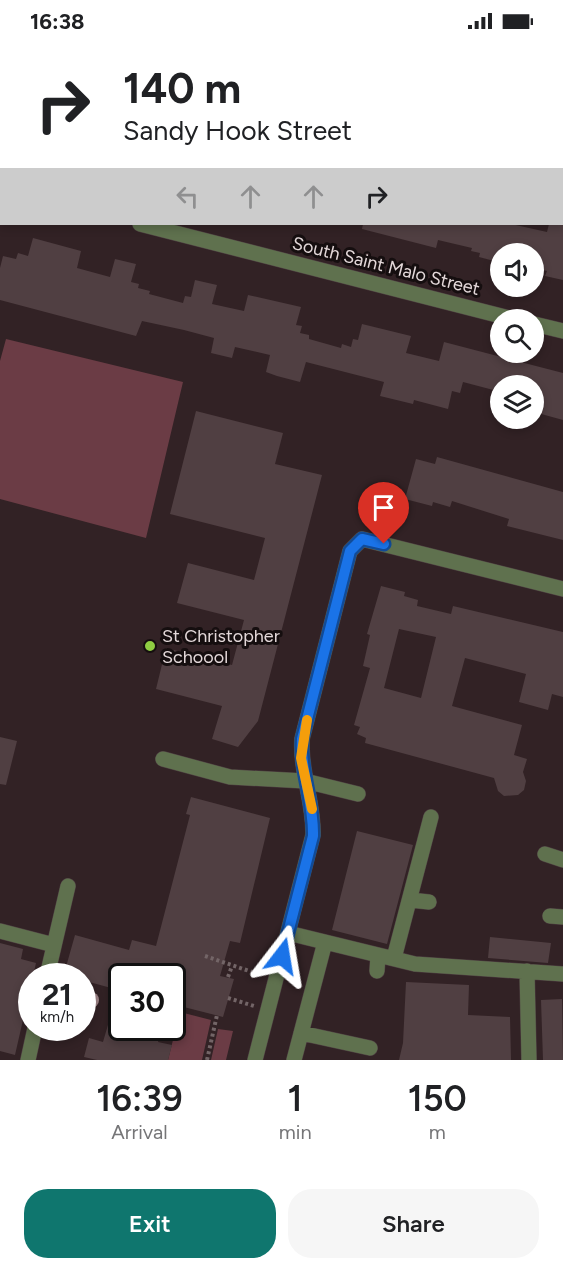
<!DOCTYPE html>
<html lang="en">
<head>
<meta charset="utf-8">
<style>
	body { margin:0; font-family:Figtree,sans-serif; background:#f6f6f6; color:#202124; height:100vh; display:flex; flex-direction:column; font-size:22px; white-space:nowrap }
	* { box-sizing:border-box; margin:0 }
	p { font-size:20px; color:#757577 }
	.icon { flex:none; width:33px; height:33px; fill:none; stroke:currentColor; stroke-width:2; stroke-linecap:round; stroke-linejoin:round }
	.map { position:relative; height:1018px; overflow:hidden }
	.side { display:flex; flex-direction:column; background:#fff; flex:1 }
	.side>* { flex:none }
	.top-card { position:absolute; left:0px; top:0px; width:564px; height:183px; box-shadow:0 3px 9px #0003; background:#fff; color:#202124; overflow:hidden }
	.controls { position:absolute; left:490px; top:201px; display:grid; gap:12px }
	.controls a { display:grid; place-items:center; width:54px; height:54px; border-radius:50%; background:#fff; box-shadow:0 3px 9px #0003; font-size:30px }
	.speed { position:absolute; left:18px; top:921px; display:flex; gap:12px; font-size:30px; font-weight:700; text-align:center }
	.speed>* { display:grid; place-content:center; width:78px; height:78px; border-radius:50%; background:#fff; box-shadow:0 3px 9px #0003; line-height:1 }
	.speed small { font-size:15px; font-weight:400 }
	.speed .limit { border:3px solid #111; border-radius:9px; background:#fff; color:#111 }
	.pin { position:absolute; display:grid; place-items:center; width:51px; height:51px; color:#fff; margin:-62px -26px; border-radius:50% 50% 50% 0; rotate:-45deg; box-shadow:0 0 6px #0007 }
	.pin .icon { rotate:45deg }
	.me { position:absolute; width:66px; margin:-33px; rotate:14deg; stroke-linejoin:round; filter:drop-shadow(0 0 4px #0008) }
	.turn { display:flex; align-items:center; gap:21px; height:126px; padding:0 24px; font-size:27px }
	.turn .icon { width:78px; height:78px; stroke-width:2.5 }
	.turn b { display:block; font-size:42px; line-height:51px }
	.lanes { display:flex; align-items:center; height:57px; padding:0 24px; background:#0003; justify-content:center; gap:30px; direction:ltr }
	.lanes .off { opacity:.35 }
	.eta { display:flex; justify-content:space-evenly; align-items:center; height:102px; text-align:center }
	.eta b { font-size:36px; font-weight:600; line-height:42px }
	.primary-button { display:flex; gap:12px; margin-top:auto; padding:12px 24px }
	.primary-button a { flex:1; height:69px; border-radius:24px; background:#0f766e; color:#fff; font-size:24px; font-weight:600; line-height:69px; text-align:center }
	.primary-button a+a { background:#f6f6f6; color:#202124 }
	.status { display:flex; justify-content:space-between; align-items:center; height:42px; padding:0 30px; background:#fff; direction:ltr }
	.status svg { height:16px; fill:currentColor }
	.map>svg:first-child { display:block }
	.green { fill:#6b3c45 }
	.building { fill:#503f42; fill-rule:evenodd }
	.lines { fill:none; stroke-linecap:round; stroke-linejoin:round }
	.minor-casing { stroke:#4e3f42; stroke-width:16 }
	.path { stroke:#736567; stroke-width:4; stroke-dasharray:3 3; stroke-linecap:butt }
	.minor { stroke:#5f714e; stroke-width:15 }
	.tree { fill:#9d8386 }
	.route-casing { stroke:#114b97; stroke-width:15 }
	.route { stroke:#1a73e8; stroke-width:10 }
	.slow { stroke:#f59e0b; stroke-width:10 }
	.poi-dot { fill:#8fcd42; stroke:#150e0f; stroke-width:2 }
	.labels { text-anchor:middle; stroke-width:6; stroke-linejoin:round; paint-order:stroke }
	.street-label { font-size:18px; fill:#e3d8d9; stroke:#150e0f }
	.poi-label { font-size:18px; fill:#e3d8d9; stroke:#150e0f; text-anchor:start }
</style>
</head>
<body>
<div class="status"><b>16:38</b><svg viewBox="0 0 49 12"><path d="M0 12V9h3v3zM5 12V6h3v6zM10 12V3h3v9zM15 12V0h3v12zM26 1h20v11H26zM47 4h2v5h-2z"/></svg></div>
<div class="map">
<svg width="563" height="1018" viewBox="0 0 563 1018">
	<rect width="100%" height="100%" fill="#322225"/>
	<path class="green" d="M 6,297 L 183,340 L 146,496 L 0,457 L 0,319 Z
		M 180,970 L 211,978 L 202,1018 L 168,1018 Z
		M 218,987 L 233,989 L 226,1018 L 211,1018 Z"/>
	<path class="building" d="M 363,182 L 511,182 L 547,190 L 549,182 L 563,182 L 563,238 L 545,234 L 547,229 L 534,226 L 534,212 L 500,212 L 498,220 L 479,215 L 480,211 L 471,209 L 472,206 L 438,198 L 436,206 L 362,187 Z
		M 33,196 L 81,209 L 77,226 L 110,235 L 115,217 L 136,222 L 131,240 L 139,242 L 138,246 L 150,249 L 149,252 L 183,261 L 185,254 L 191,255 L 195,238 L 217,243 L 212,262 L 244,269 L 248,253 L 301,265 L 296,283 L 302,284 L 300,291 L 309,293 L 309,297 L 341,306 L 342,302 L 351,305 L 353,297 L 358,298 L 362,282 L 411,294 L 406,311 L 439,319 L 444,300 L 563,331 L 563,378 L 534,370 L 534,344 L 501,344 L 501,350 L 463,340 L 460,351 L 452,349 L 448,367 L 414,358 L 413,362 L 380,354 L 384,340 L 306,320 L 300,340 L 277,334 L 266,330 L 270,313 L 235,305 L 232,316 L 211,311 L 214,296 L 184,288 L 142,279 L 136,294 L 0,258 L 0,226 L 3,214 L 16,217 L 18,211 L 28,214 Z
		M 196,369 L 283,391 L 275,422 L 322,433 L 258,679 L 238,705 L 212,697 L 222,664 L 156,647 L 166,606 L 232,623 L 244,578 L 177,561 L 188,521 L 254,538 L 265,496 L 170,472 Z
		M 437,415 L 563,450 L 563,498 L 507,484 L 509,477 L 452,459 L 450,465 L 433,460 L 432,464 L 405,457 L 416,417 L 435,422 Z
		M 381,544 L 405,550 L 404,554 L 418,558 L 417,564 L 451,572 L 453,564 L 563,590 L 563,655 L 552,652 L 548,668 L 519,660 L 526,632 L 465,616 L 452,664 L 522,683 L 514,713 L 527,717 L 523,730 L 526,739 L 524,748 L 518,753 L 504,754 L 498,749 L 494,736 L 365,701 L 366,696 L 357,692 L 360,685 L 354,683 L 370,626 L 363,624 L 370,593 L 367,592 ZM 399,587 L 436,595 L 421,656 L 384,646 Z
		M 0,695 L 17,699 L 6,743 L 0,742 Z
		M 191,755 L 270,776 L 240,901 L 230,899 L 220,934 L 234,937 L 223,975 L 172,962 L 172,934 L 122,934 L 122,949 L 82,938 L 82,934 L 64,932 L 75,893 L 129,908 L 132,898 L 156,904 L 190,773 L 186,772 Z
		M 357,789 L 413,803 L 387,902 L 332,888 Z
		M 490,895 L 551,901 L 548,921 L 488,916 Z
		M 0,901 L 23,907 L 21,917 L 36,921 L 15,1013 L 0,1009 Z
		M 406,940 L 469,943 L 468,973 L 510,975 L 511,1018 L 399,1018 L 403,1001 Z
		M 117,952 L 122,953 L 122,986 L 162,986 L 158,1000 L 172,1003 L 168,1018 L 97,1018 L 84,1015 L 89,996 L 103,1000 Z
		M 562,957 L 563,1018 L 543,1018 L 541,958 Z"/>
	<g class="lines">
		<defs>
			<path id="minor" d="M 0,146 L 2,146
				M 140,182 L 517,278
				M 534,282 L 563,289
				M 163,717 L 230,735 L 305,739 L 358,752
				M 545,812 L 563,818
				M 410,858 L 429,860
				M 550,874 L 563,875
				M 0,889 L 54,903
				M 288,891 L 415,922 L 563,932
				M 394,916 L 431,775
				M 377,929 L 378,913
				M 527,929 L 529,1018
				M 47,934 L 68,844
				M 301,991 L 370,1006
				M 28,1018 L 35,986
				M 255,1018 L 313,793 C 314,760 300,730 302,697 L 350,509 L 362,497 L 563,547
				M 294,1018 L 325,900"/>
		</defs>
		<use href="#minor" class="minor-casing"/>
		<path class="path" d="M 205,914 L 261,933
			M 228,935 L 232,924
			M 228,956 L 254,964
			M 207,1018 L 217,973"/>
		<use href="#minor" class="minor"/>
	</g>
	<circle class="tree" cx="91" cy="958" r="8"/>
	<g class="lines">
		<defs>
			<path id="route" d="M 282,914 L 313,794 C 314,760 300,730 302,697 L 350,509 L 362,497 L 384,502"/>
		</defs>
		<use href="#route" class="route-casing"/>
		<use href="#route" class="route"/>
		<path class="slow" d="M 307,678 L 301,716 L 312,767"/>
	</g>
	<circle class="poi-dot" cx="150" cy="604" r="6"/>
	<g class="labels">
		<g class="street-label">
			<text transform="translate(386 224) rotate(14)" y="6">South Saint Malo Street</text>
		</g>
		<g class="poi-label">
			<text x="162" y="600">St Christopher<tspan x="162" dy="21">Schoool</tspan></text>
		</g>
	</g>
</svg>
<div class="controls">
<a><svg class="icon" aria-label="sound" viewBox="0 0 24 24"><path d="M4 9h4l5-4v14l-5-4H4zM17 9q2 3 0 6"/></svg></a>
<a><svg class="icon" aria-label="search" viewBox="0 0 24 24"><circle cx="10" cy="10" r="6"/><path d="M15 15l6 6"/></svg></a>
<a><svg class="icon" aria-label="layers" viewBox="0 0 24 24"><path d="M12 4l9 5-9 5-9-5zM3 14l9 5 9-5"/></svg></a>
</div>
<div class="speed"><div>21<small>km/h</small></div><div class="limit">30</div></div>
<div class="pin" style="left:384px;top:502px;background:#d93025"><svg class="icon" aria-label="arrive" viewBox="0 0 24 24"><path d="M6 21V4h12l-3 4 3 4H6"/></svg></div>
<svg class="me" style="left:282px;top:914px" viewBox="-20 -20 40 40"><path d="M0-17L14 15 0 8-14 15z" fill="#1a73e8" stroke="#fff" stroke-width="4"/></svg>
<div class="top-card">
<div class="turn"><svg class="icon" aria-label="right" viewBox="0 0 24 24"><path d="M7 20v-9h11M14 6l5 5-5 5"/></svg><div><b>140 m</b>Sandy Hook Street</div></div>
<div class="lanes"><svg class="icon off" aria-label="left" viewBox="0 0 24 24"><path d="M17 20v-9H6M10 6l-5 5 5 5"/></svg><svg class="icon off" aria-label="ahead" viewBox="0 0 24 24"><path d="M12 20V5M6 11l6-6 6 6"/></svg><svg class="icon off" aria-label="ahead" viewBox="0 0 24 24"><path d="M12 20V5M6 11l6-6 6 6"/></svg><svg class="icon" aria-label="right" viewBox="0 0 24 24"><path d="M7 20v-9h11M14 6l5 5-5 5"/></svg></div>
</div>
</div>
<section class="side">
<div class="eta">
<div><b>16:39</b><p>Arrival</p></div>
<div><b>1</b><p>min</p></div>
<div><b>150</b><p>m</p></div>
</div>
<div class="primary-button"><a>Exit</a><a>Share</a></div>
</section>
</body>
</html>
